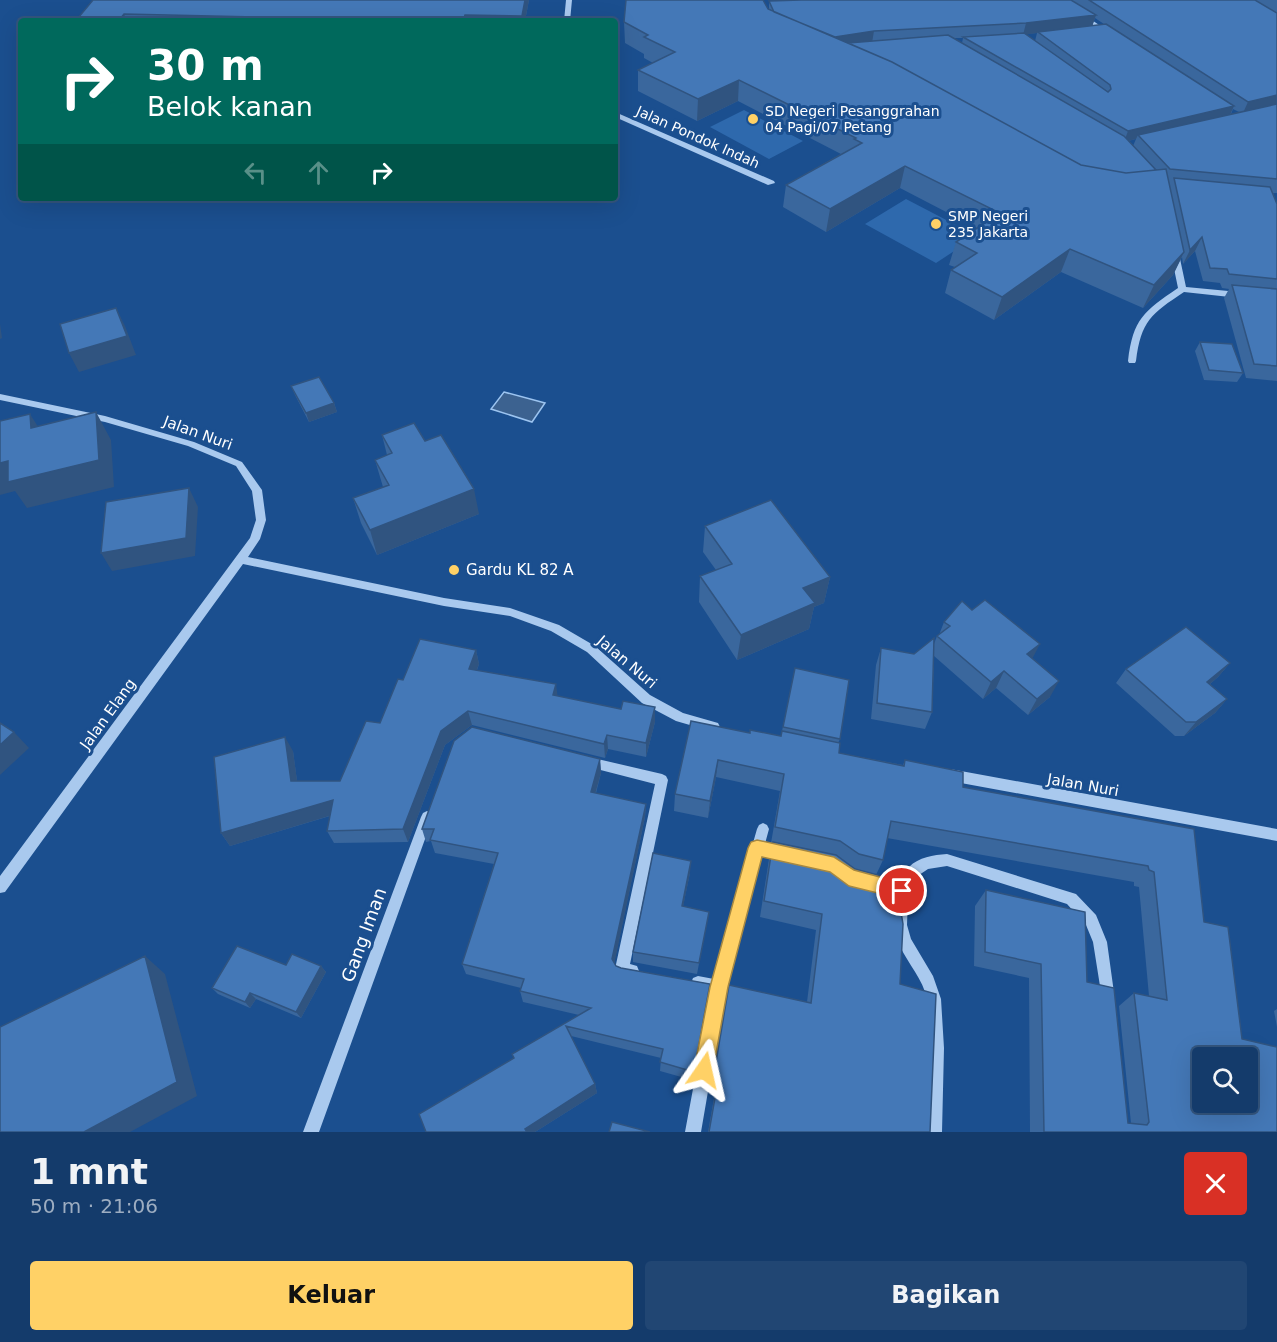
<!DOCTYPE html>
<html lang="id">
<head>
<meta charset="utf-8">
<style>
	body { margin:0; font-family:"DejaVu Sans",sans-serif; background:#214673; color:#f1f3f6; height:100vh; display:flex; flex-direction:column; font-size:22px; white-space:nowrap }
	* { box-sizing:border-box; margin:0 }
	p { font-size:20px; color:#9dadc1 }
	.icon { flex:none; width:33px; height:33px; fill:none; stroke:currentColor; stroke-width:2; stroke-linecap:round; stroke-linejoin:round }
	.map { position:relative; height:1132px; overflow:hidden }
	.details { display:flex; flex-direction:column; background:#143b6b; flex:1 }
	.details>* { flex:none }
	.guide { position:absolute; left:18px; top:18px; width:600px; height:183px; border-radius:6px; box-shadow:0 6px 24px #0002,0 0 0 2px #33557e; background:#00695c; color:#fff; overflow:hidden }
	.buttons { position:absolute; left:1192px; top:1047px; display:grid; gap:12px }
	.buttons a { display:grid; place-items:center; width:66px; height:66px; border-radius:6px; background:#143b6b; box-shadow:0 6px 24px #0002,0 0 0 2px #33557e; font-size:30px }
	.pin { position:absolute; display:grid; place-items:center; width:51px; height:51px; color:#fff; margin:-26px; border:3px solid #fff; border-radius:50%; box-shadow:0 2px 6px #0007 }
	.me { position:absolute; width:66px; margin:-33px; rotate:11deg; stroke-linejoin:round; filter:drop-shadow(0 0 4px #0008) }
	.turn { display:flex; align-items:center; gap:21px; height:126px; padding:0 30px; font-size:27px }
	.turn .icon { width:78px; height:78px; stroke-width:2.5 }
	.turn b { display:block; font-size:42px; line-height:51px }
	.lanes { display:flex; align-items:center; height:57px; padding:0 30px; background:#0003; justify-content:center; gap:30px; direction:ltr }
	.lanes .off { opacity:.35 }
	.round { display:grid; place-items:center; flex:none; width:63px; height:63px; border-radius:6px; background:#214673 }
	.head { display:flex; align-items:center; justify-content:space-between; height:102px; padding:0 30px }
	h1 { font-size:36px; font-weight:800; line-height:45px }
	.primary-button { display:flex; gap:12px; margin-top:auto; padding:12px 30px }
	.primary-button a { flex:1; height:69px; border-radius:6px; background:#ffd166; color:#111; font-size:24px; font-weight:800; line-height:69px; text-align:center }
	.primary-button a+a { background:#214673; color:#f1f3f6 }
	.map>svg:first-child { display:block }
	.green { fill:#2e69ad }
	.water { fill:#3c6290; stroke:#9cc4f0; stroke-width:1.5 }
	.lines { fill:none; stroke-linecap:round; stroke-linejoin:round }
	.minor { fill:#a9c9ee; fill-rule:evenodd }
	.wall { fill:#3a679d; fill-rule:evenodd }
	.shaded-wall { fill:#305480 }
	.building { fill:#4478b7; stroke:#305480; stroke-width:1.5; fill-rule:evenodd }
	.route { fill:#ffd166; stroke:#a68842; stroke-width:1.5 }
	.poi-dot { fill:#ffd166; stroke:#1b4f8f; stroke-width:2 }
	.labels { text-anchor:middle; stroke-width:6; stroke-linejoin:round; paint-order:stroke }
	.far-poi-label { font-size:14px; fill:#fff; stroke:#1b4f8f; text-anchor:start }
	.far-street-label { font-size:14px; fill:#fff; stroke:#1b4f8f }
	.street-label { font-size:15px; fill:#fff; stroke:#1b4f8f }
	.poi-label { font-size:15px; fill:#fff; stroke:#1b4f8f; text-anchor:start }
	.near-street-label { font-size:18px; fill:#fff; stroke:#1b4f8f }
</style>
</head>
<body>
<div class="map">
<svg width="1277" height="1132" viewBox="0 0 1277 1132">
	<rect width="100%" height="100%" fill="#1b4f8f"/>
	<path class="green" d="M 744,110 L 803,141 L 769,159 L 710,127 Z
		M 906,199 L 977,236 L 936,263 L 865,224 Z"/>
	<path class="water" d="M 504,392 L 545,403 L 532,422 L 491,409 Z"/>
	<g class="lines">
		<path class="minor" d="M 566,0 L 572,0 L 570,21 L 564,21 Z
			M 1055,0 L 1062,0 L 1111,33 L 1106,34 Z
			M 615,112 L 774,181 L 775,183 L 768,185 L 615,117 Z
			M 1172,252 L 1175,252 L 1179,254 L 1186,287 L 1239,292 L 1243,295 L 1239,298 L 1184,292 C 1151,314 1141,321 1136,361 L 1135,363 L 1129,363 L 1128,361 C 1133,319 1144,311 1178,288 L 1171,254 Z
			M 0,394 L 105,416 L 194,442 L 242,462 L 262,490 L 266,520 L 260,539 L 248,557 L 444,598 L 510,608 L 559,625 L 595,646 L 650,695 L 683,713 L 718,723 L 720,727 L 718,731 L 714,732 L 676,721 L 642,703 L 587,652 L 551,631 L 510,616 L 444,606 L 243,564 L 5,892 L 0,893 L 0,876 L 250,538 L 256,520 L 252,491 L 236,466 L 188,446 L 105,422 L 0,400 Z
			M 589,757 L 662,774 L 666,776 L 668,780 L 630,964 L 637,966 L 639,971 L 637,976 L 632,978 L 617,974 L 615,969 L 655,784 L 585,766 L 583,762 L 585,758 Z
			M 950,769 L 1277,829 L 1277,841 L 950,781 L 946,779 L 944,775 L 946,771 Z
			M 427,811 L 431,813 L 433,817 L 319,1132 L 303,1132 L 421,817 L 423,813 Z
			M 763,823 L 767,825 L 769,829 L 726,987 L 701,1132 L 685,1132 L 711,992 L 693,988 L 691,983 L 693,978 L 698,976 L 714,979 L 757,829 L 759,825 Z
			M 947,854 L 1076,894 L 1096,915 L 1107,942 L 1115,1000 L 1113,1005 L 1108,1007 L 1103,1005 L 1093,942 L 1086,925 L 1067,904 L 947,866 L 928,869 L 919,875 L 913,882 L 908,896 L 907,925 L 911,939 L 933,976 L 941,999 L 944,1048 L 942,1132 L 926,1132 C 928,1088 935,1042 927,999 C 923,979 908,964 900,946 C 890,923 890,886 909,867 C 919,857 933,855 947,854 Z"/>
	</g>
	<path class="wall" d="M 93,0 L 529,0 L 525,21 L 79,21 L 78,18 Z
		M 798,0 L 1277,0 L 1277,193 L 1273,193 L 1277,204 L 1277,381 L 1246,378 L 1224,298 L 1229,289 L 1222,288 L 1220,283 L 1203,281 L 1195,251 L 1183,264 L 1182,257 L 1173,275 L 1143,308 L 1061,272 L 994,320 L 945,293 L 951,270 L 955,267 L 949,265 L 956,242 L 977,228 L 900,188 L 826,232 L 783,207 L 786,185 L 841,154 L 738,101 L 697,121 L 638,91 L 638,70 L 653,63 L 644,58 L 644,54 L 625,43 L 624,22 L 769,9 L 769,1 ZM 1095,18 L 1104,24 L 1092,26 ZM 1037,33 L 1035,41 L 1026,34 ZM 953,38 L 963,38 L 962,43 ZM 1233,109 L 1239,112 L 1231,114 ZM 1136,139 L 1133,146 L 1128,141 Z
		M 1200,342 L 1243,373 L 1237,382 L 1204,380 L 1195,351 Z
		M 291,386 L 334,403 L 337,412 L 309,422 L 295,395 Z
		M 382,435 L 425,441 L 479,514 L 377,555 L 361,523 L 353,498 L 383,487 L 375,460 L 387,455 Z
		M 705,526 L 830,577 L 824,603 L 814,607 L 809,629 L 737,660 L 699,602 L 700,576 L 716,570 L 703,552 Z
		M 944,622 L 1032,659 L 1050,697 L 1028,715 L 996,688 L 983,699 L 934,656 L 932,712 L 925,729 L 871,719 L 876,665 L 881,648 L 914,654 L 934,644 L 937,636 L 939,635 Z
		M 476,650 L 479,664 L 477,670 L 557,696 L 655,722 L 646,757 L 608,749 L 605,758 L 472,725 L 445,745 L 408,842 L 334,843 L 327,831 L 330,816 L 230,846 L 221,833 L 293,751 L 297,781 L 340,781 L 380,723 L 403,680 Z
		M 1230,663 L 1218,677 L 1210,684 L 1227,699 L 1215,713 L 1184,736 L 1175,736 L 1116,683 L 1126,669 Z
		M 795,668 L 840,739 L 838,743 L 839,753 L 903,765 L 905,760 L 963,787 L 1194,829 L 1204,922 L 1242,1039 L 1277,1132 L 1030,1132 L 1029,978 L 974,966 L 975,906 L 986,890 L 1087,982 L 1128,1123 L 1131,1123 L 1119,1006 L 1134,993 L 1149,996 L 1139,887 L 1134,886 L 1134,882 L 887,838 L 883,860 L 876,875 L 900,906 L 900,984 L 930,1132 L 708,1132 L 716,1087 L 711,1085 L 729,985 L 807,1002 L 816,930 L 760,917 L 769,859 L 773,843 L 771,843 L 780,791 L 716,777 L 708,818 L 674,811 L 675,794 L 750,733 L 781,736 Z
		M 600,759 L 601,773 L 596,793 L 646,804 L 645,817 L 614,963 L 616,966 L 621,968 L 710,984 L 692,1080 L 660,1071 L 661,1058 L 571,1036 L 595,1084 L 597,1093 L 535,1132 L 426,1132 L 513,1058 L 579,1015 L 523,1002 L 520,991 L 521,988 L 466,974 L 462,964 L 494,864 L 435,853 L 431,841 L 426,842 L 422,829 Z
		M 690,873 L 683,906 L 709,912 L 697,974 L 633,962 L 633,952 Z
		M 286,965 L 321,966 L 326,972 L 301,1018 L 256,999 L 250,1008 L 218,994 L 212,988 Z
		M 1277,1009 L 1277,1027 L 1274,1011 Z"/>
	<path class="shaded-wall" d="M 525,0 L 529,0 L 525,21 L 523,21 L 522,16 Z
		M 124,14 L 127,21 L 120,21 L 120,19 Z
		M 1096,15 L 1092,27 L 1038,32 L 1037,33 L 1023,35 L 1026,23 Z
		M 874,31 L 872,43 L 854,46 L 834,37 Z
		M 739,80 L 738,101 L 697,121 L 698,99 Z
		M 1277,95 L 1277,106 L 1242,115 L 1248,102 Z
		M 1234,106 L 1229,117 L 1138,135 L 1136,139 L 1124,142 L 1128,131 Z
		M 905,166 L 900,188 L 826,232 L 830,209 Z
		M 1202,237 L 1195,251 L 1183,264 L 1190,250 Z
		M 1070,249 L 1061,272 L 994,320 L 1002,297 Z
		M 1184,252 L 1173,275 L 1143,308 L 1154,285 Z
		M 116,308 L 125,326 L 136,355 L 79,372 L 69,353 Z
		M 0,324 L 2,338 L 0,339 Z
		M 334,403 L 337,412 L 309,422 L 306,413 Z
		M 96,412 L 111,440 L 114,487 L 27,508 L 15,491 L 0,495 L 0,463 Z
		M 30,414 L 47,441 L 31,428 Z
		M 189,488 L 198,507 L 195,556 L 112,571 L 101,553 Z
		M 474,489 L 479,514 L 377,555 L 370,530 Z
		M 830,577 L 824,603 L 814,607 L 809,629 L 737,660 L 741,635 L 803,588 Z
		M 1040,644 L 1031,661 L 1027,654 Z
		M 476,650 L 479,664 L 472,683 L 469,669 Z
		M 1230,663 L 1218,677 L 1196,696 L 1207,682 Z
		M 1004,671 L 996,688 L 983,699 L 991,682 Z
		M 1059,681 L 1050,697 L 1028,715 L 1037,699 Z
		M 556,684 L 558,699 L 553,695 Z
		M 1227,699 L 1215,713 L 1184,736 L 1196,722 Z
		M 655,707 L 655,722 L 646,757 L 646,743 Z
		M 468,711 L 472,725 L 445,745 L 408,842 L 403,829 L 441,731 Z
		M 14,732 L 29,748 L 0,775 L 0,745 Z
		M 607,735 L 608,749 L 605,758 L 604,744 Z
		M 285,737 L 293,751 L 299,795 L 291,781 Z
		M 600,759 L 601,773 L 592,805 L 591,792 Z
		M 718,760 L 716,777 L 708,818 L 710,801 Z
		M 333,800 L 339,813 L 230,846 L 221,833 Z
		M 646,804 L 645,817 L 613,970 L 612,959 Z
		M 691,861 L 690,873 L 681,917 L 682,906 Z
		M 145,956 L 165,974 L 197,1096 L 130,1132 L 84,1132 Z
		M 321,966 L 326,972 L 301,1018 L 296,1012 Z
		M 250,993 L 256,999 L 250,1008 L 245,1002 Z
		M 595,1084 L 597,1093 L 535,1132 L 527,1132 L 525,1129 Z"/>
	<path class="building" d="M 93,0 L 525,0 L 522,16 L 465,15 L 463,21 L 341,21 L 302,20 L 304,18 L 124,14 L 120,19 L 78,18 Z
		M 626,0 L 763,0 L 768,9 L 892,62 L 1081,165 L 1126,173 L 1166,169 L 1184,252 L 1154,285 L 1070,249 L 1002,297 L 951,270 L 977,253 L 956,242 L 1000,213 L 905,166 L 830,209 L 786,185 L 862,143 L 854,139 L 856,138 L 739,80 L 698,99 L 638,70 L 675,52 L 644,37 L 648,35 L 624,22 Z
		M 801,0 L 1071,0 L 1096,15 L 1026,23 L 874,31 L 835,37 L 774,12 L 769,1 Z
		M 1089,0 L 1255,0 L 1277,13 L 1277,95 L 1248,102 Z
		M 1106,24 L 1234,106 L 1128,131 L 963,37 L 1024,33 L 1108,92 L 1111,89 L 1110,85 L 1038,32 Z
		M 948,35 L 1124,136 L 1156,170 L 1126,173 L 1081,165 L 892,62 L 848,43 Z
		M 1277,104 L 1277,179 L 1170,169 L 1138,135 Z
		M 1174,178 L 1270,187 L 1277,204 L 1277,279 L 1229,274 L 1227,269 L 1210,268 L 1202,237 L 1190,250 Z
		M 1232,285 L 1277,289 L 1277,366 L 1254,364 Z
		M 116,308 L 127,336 L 69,353 L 60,324 Z
		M 1200,342 L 1232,344 L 1243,373 L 1209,370 Z
		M 319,377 L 334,403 L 306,413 L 291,386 Z
		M 96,412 L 99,460 L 8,482 L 8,461 L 0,463 L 0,421 L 30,414 L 31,428 Z
		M 414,423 L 425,441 L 441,435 L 474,489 L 370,530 L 353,498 L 389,485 L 375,460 L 392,453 L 382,435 Z
		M 189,488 L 186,538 L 101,553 L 106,502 Z
		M 771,500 L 830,577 L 803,588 L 815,603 L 741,635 L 700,576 L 732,564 L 705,526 Z
		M 985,600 L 1040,644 L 1027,654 L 1059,681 L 1037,699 L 1004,671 L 991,682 L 937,636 L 950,626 L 944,622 L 962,601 L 972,610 Z
		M 1186,627 L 1230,663 L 1207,682 L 1227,699 L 1196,722 L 1186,722 L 1126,669 Z
		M 934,638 L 932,712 L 877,703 L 881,648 L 914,654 Z
		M 420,639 L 476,650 L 469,669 L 556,684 L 553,695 L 621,709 L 623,701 L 655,707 L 646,743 L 607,735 L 604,744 L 468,711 L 441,731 L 403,829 L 327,831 L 333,800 L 221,833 L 214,757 L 285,737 L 291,781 L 340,781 L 366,721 L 380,723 L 398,679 L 403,680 Z
		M 795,668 L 849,680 L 840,739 L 783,727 Z
		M 691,721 L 750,733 L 750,730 L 781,736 L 782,731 L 840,743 L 839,753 L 904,766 L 905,760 L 963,772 L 963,787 L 1194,829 L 1204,922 L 1228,927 L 1242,1039 L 1277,1047 L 1277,1132 L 1044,1132 L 1041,964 L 985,952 L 986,890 L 1085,912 L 1087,982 L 1114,988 L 1128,1123 L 1147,1125 L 1149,1122 L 1134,993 L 1167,1000 L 1154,872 L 1149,870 L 1148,866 L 891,821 L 883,860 L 859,854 L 840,841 L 775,827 L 784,774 L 718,760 L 710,801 L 675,794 ZM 1203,1058 L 1248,1058 L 1248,1102 L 1203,1102 Z
		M 0,723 L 14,732 L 0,745 Z
		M 472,727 L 600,759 L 591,792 L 646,804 L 612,959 L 616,966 L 621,968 L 710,984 L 694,1072 L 660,1062 L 663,1049 L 566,1026 L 595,1084 L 525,1129 L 527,1132 L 426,1132 L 419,1114 L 514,1058 L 512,1054 L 591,1008 L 520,991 L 524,979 L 462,964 L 498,853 L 430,840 L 434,829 L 422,829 L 454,741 Z
		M 773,842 L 836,855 L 855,869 L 901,881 L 900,906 L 903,924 L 900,984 L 936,994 L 930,1132 L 709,1132 L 719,1075 L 714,1074 L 729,985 L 811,1003 L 822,914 L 764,901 Z
		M 653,853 L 691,861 L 682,906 L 709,912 L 699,963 L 633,952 Z
		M 237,946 L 286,965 L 292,954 L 321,966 L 296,1012 L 250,993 L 245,1002 L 212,988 Z
		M 145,956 L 177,1082 L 84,1132 L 0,1132 L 0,1027 Z
		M 612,1122 L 650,1132 L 609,1132 Z"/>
	<path class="route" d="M 757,840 L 834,857 L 854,870 L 902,883 L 908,885 L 911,891 L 908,897 L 902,899 L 849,886 L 830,872 L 762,857 L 728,987 L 713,1070 L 711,1077 L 704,1079 L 697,1077 L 694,1070 L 710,987 L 748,848 L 751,842 Z"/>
	<g class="poi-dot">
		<circle cx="753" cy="119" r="6"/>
		<circle cx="936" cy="224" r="6"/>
		<circle cx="454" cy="570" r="6"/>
	</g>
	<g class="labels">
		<g class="far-poi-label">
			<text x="765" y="116">SD Negeri Pesanggrahan<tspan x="765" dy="16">04 Pagi/07 Petang</tspan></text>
			<text x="948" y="221">SMP Negeri<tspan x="948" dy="16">235 Jakarta</tspan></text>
		</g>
		<g class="far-street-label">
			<text transform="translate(698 137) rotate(24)" y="5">Jalan Pondok Indah</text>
		</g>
		<g class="street-label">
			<text transform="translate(198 433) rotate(20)" y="5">Jalan Nuri</text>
			<text transform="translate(627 662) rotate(40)" y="5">Jalan Nuri</text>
			<text transform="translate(108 714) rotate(-54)" y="5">Jalan Elang</text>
			<text transform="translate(1083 785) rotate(10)" y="5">Jalan Nuri</text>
		</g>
		<g class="poi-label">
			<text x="466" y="575">Gardu KL 82 A</text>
		</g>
		<g class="near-street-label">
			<text transform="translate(364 935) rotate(-70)" y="6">Gang Iman</text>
		</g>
	</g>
</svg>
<div class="buttons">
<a><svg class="icon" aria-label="search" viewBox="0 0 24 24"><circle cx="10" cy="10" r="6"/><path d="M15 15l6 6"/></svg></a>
</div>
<div class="pin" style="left:902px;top:891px;background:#d93025"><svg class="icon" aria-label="arrive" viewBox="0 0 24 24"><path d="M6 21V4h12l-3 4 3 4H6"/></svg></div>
<svg class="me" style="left:704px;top:1070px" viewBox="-20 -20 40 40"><path d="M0-17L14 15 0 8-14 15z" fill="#ffd166" stroke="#fff" stroke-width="4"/></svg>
<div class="guide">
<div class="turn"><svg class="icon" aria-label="right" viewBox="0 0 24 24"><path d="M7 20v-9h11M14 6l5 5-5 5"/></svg><div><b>30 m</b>Belok kanan</div></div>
<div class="lanes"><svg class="icon off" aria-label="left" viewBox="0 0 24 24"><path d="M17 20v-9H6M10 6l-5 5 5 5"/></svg><svg class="icon off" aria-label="ahead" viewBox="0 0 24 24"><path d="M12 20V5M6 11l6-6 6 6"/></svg><svg class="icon" aria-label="right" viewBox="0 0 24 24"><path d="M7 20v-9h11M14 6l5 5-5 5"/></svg></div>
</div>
</div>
<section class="details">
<div class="head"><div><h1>1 mnt</h1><p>50 m · 21:06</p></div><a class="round" style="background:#d93025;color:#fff"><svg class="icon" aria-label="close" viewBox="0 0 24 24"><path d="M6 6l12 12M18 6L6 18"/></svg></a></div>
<div class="primary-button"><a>Keluar</a><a>Bagikan</a></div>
</section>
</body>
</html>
